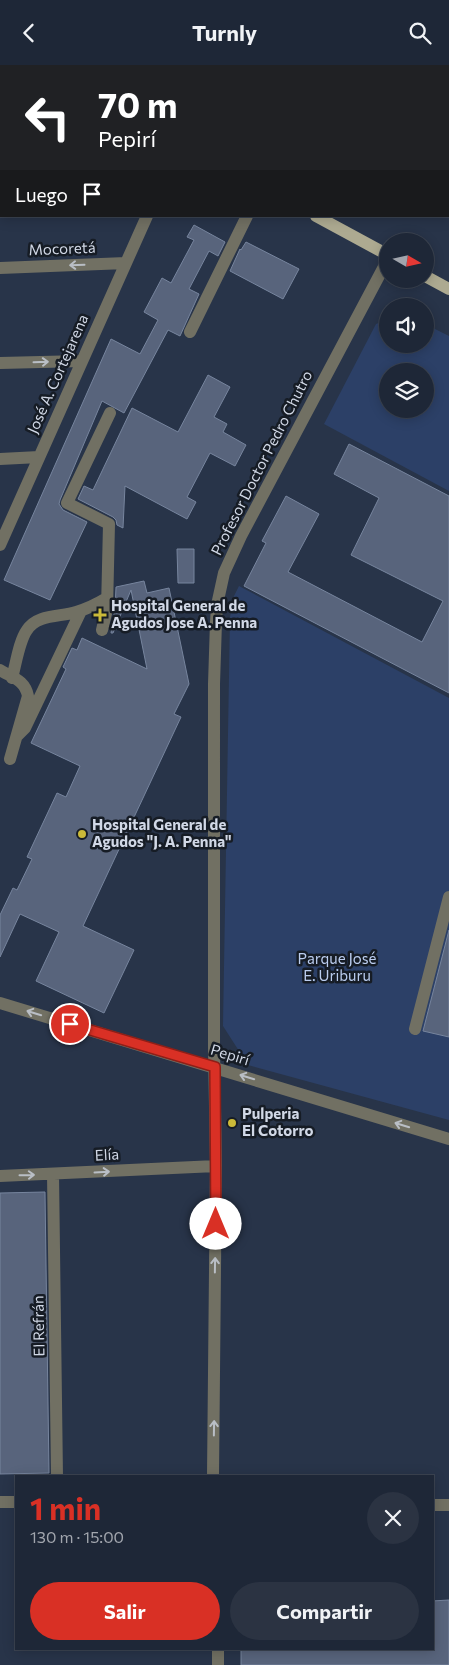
<!DOCTYPE html>
<html lang="es">
<head>
<meta charset="utf-8">
<style>
	body { margin:0; font-family:Commissioner,sans-serif; background:#2b3342; color:#f1f3f6; height:100vh; display:flex; flex-direction:column; font-size:19px; white-space:nowrap }
	* { box-sizing:border-box; margin:0 }
	p { font-size:16px; color:#a1a5ad }
	.icon { flex:none; width:28px; height:28px; fill:none; stroke:currentColor; stroke-width:2; stroke-linecap:round; stroke-linejoin:round }
	.map { position:relative; flex:1; overflow:hidden }
	.panel { position:absolute; left:15px; top:1410px; width:419px; height:175px; display:flex; flex-direction:column; background:#1e2737; border-radius:0px; box-shadow:0 2px 12px #0003,0 0 0 1px #3c4452 }
	.panel>* { flex:none }
	.top-card { position:absolute; left:0px; top:0px; width:450px; height:152px; box-shadow:0 2px 12px #0003,0 0 0 1px #3c4452; background:#202124; color:#fff; overflow:hidden }
	.needle { width:32px; rotate:99deg }
	.fabs { position:absolute; left:379px; top:168px; display:grid; gap:10px }
	.fabs a { display:grid; place-items:center; width:55px; height:55px; border-radius:50%; background:#1e2737; box-shadow:0 2px 12px #0003,0 0 0 1px #3c4452; font-size:25px }
	.pin { position:absolute; display:grid; place-items:center; width:42px; height:42px; color:#fff; margin:-21px; border:2px solid #fff; border-radius:50%; box-shadow:0 1px 5px #0007 }
	.me { position:absolute; width:55px; margin:-28px; rotate:0deg; stroke-linejoin:round; filter:drop-shadow(0 0 4px #0008) }
	.turn { display:flex; align-items:center; gap:18px; height:105px; padding:0 15px; font-size:22px }
	.turn .icon { width:65px; height:65px; stroke-width:2.5 }
	.turn b { display:block; font-size:35px; line-height:42px }
	.then { display:flex; align-items:center; height:48px; padding:0 15px; background:#0003; gap:10px; font-size:19px }
	.round { display:grid; place-items:center; flex:none; width:52px; height:52px; border-radius:26px; background:#2b3342 }
	.summary { display:flex; align-items:center; justify-content:space-between; height:85px; padding:0 15px }
	h1 { font-size:30px; font-weight:700; line-height:38px; color:#d93025 }
	.cta { display:flex; gap:10px; margin-top:auto; padding:10px 15px }
	.cta a { flex:1; height:58px; border-radius:30px; background:#d93025; color:#fff; font-size:20px; font-weight:700; line-height:58px; text-align:center }
	.cta a+a { background:#2b3342; color:#f1f3f6 }
	header { display:flex; justify-content:space-between; align-items:center; height:65px; padding:0 15px; background:#1e2737; font-size:22px; font-weight:700 }
	.map>svg:first-child { display:block }
	.green { fill:#2c4067; fill-rule:evenodd }
	.building { fill:#58647c; stroke:#77859e }
	.lines { fill:none; stroke-linecap:round; stroke-linejoin:round }
	.minor { stroke:#717063; stroke-width:12 }
	.major { stroke:#adaa91; stroke-width:12 }
	.oneway { stroke:#b9bec5 }
	.route-casing { stroke:#8d1f18; stroke-width:12 }
	.route { stroke:#d93025; stroke-width:9 }
	.poi-dot { fill:#cbba39; stroke:#161c25; stroke-width:2 }
	.labels { text-anchor:middle; stroke-width:5; stroke-linejoin:round; paint-order:stroke }
	.street-label { font-size:15px; fill:#d1d8e6; stroke:#161c25 }
	.poi-label { font-size:15px; font-weight:bold; fill:#d1d8e6; stroke:#161c25; text-anchor:start }
	.park-label { font-size:15px; fill:#bbcdef; stroke:#161c25 }
</style>
</head>
<body>
<header><svg class="icon" aria-label="back" viewBox="0 0 24 24"><path d="M15 5l-7 7 7 7"/></svg>Turnly<svg class="icon" aria-label="search" viewBox="0 0 24 24"><circle cx="10" cy="10" r="6"/><path d="M15 15l6 6"/></svg></header>
<div class="map">
<svg width="449" height="1600" viewBox="0 0 449 1600">
	<rect width="100%" height="100%" fill="#283449"/>
	<path class="green" d="M 387,255 L 388,279 L 425,279 L 425,259 L 449,271 L 449,426 L 324,359 L 376,259 ZM 388,306 L 425,306 L 425,344 L 388,344 Z
		M 239,521 L 449,633 L 449,1055 L 248,1000 L 223,961 L 230,552 L 234,531 Z"/>
	<path class="building" d="M 194,160 L 225,177 L 218,191 L 209,186 L 189,224 L 199,229 L 180,271 L 168,265 L 124,348 L 102,336 L 60,435 L 59,439 L 63,445 L 87,457 L 50,535 L 4,515 L 111,274 L 140,289 L 158,255 L 144,247 L 162,213 L 171,218 L 194,175 L 187,172 Z
		M 246,177 L 299,204 L 283,234 L 230,206 L 240,184 L 241,185 Z
		M 208,310 L 230,322 L 214,352 L 227,359 L 223,367 L 246,380 L 235,401 L 210,388 L 187,432 L 196,437 L 187,454 L 125,421 L 123,463 L 117,460 L 116,455 L 113,452 L 78,434 L 84,421 L 93,425 L 132,343 L 178,367 Z
		M 349,379 L 449,431 L 449,628 L 244,521 L 266,478 L 262,476 L 286,431 L 319,449 L 288,507 L 422,577 L 443,536 L 351,490 L 379,433 L 334,409 Z
		M 177,484 L 194,484 L 194,518 L 178,518 Z
		M 144,516 L 147,528 L 169,523 L 189,619 L 174,649 L 181,652 L 83,861 L 134,885 L 104,948 L 36,916 L 59,867 L 20,849 L 0,892 L 0,850 L 13,823 L 17,825 L 32,794 L 27,792 L 57,728 L 66,732 L 80,701 L 31,678 L 66,604 L 63,602 L 72,583 L 77,585 L 82,573 L 147,604 L 131,525 L 113,568 L 111,568 L 115,544 L 116,522 Z
		M 449,865 L 449,972 L 423,966 Z
		M 45,1127 L 49,1408 L 0,1409 L 0,1128 Z
		M 449,1535 L 449,1600 L 241,1600 L 241,1584 L 432,1584 L 432,1536 Z"/>
	<g class="lines">
		<path class="minor" d="M 86,1 L 87,0
			M 405,1 L 406,0
			M 0,99 L 1,99
			M 0,203 L 126,198
			M 190,267 L 247,151
			M 0,298 L 82,296
			M 0,394 L 39,392
			M 0,480 L 147,151
			M 102,565 L 107,544 L 109,459 L 67,438 L 110,348
			M 0,605 C 13,613 25,615 28,631 L 10,694
			M 12,613 C 16,599 19,576 27,565 C 37,549 60,552 76,547 C 87,544 97,539 107,533
			M 17,671 L 25,663 L 81,546
			M 0,938 L 449,1074
			M 415,964 L 449,832
			M 53,1109 L 57,1411
			M 0,1111 L 216,1101
			M 213,1411 L 216,1101 L 214,984 L 214,619 L 216,557 L 217,540 L 224,508 L 241,471 L 388,194
			M 0,1437 L 16,1437
			M 432,1440 L 449,1440
			M 218,1584 L 218,1600"/>
		<path class="major" d="M 49,0 L 51,1
			M 316,151 L 388,190
			M 425,211 L 449,224"/>
	</g>
	<defs><path id="oneway-shaft" d="M-6 0H5M1.5-3L5.5 0L1.5 3" fill="none" stroke-width="1.6" stroke-linecap="round" stroke-linejoin="round" transform="scale(1.25)"/></defs>
	<g class="oneway">
		<use href="#oneway-shaft" transform="translate(77 200) rotate(178)"/>
		<use href="#oneway-shaft" transform="translate(41 297) rotate(-2)"/>
		<use href="#oneway-shaft" transform="translate(34 948) rotate(-163)"/>
		<use href="#oneway-shaft" transform="translate(247 1012) rotate(-163)"/>
		<use href="#oneway-shaft" transform="translate(402 1060) rotate(-163)"/>
		<use href="#oneway-shaft" transform="translate(102 1107) rotate(-3)"/>
		<use href="#oneway-shaft" transform="translate(27 1110) rotate(-1)"/>
		<use href="#oneway-shaft" transform="translate(215 1200) rotate(-89)"/>
		<use href="#oneway-shaft" transform="translate(214 1363) rotate(-89)"/>
	</g>
	<g class="lines">
		<defs>
			<path id="route" d="M 70,959 L 215,1002 L 216,1159"/>
		</defs>
		<use href="#route" class="route-casing"/>
		<use href="#route" class="route"/>
	</g>
	<g class="poi-dot">
		<path d="M97.5 542.5h5v5h5v5h-5v5h-5v-5h-5v-5h5z"/>
		<circle cx="82" cy="769" r="5"/>
		<circle cx="232" cy="1058" r="5"/>
	</g>
	<g class="labels">
		<g class="street-label">
			<text transform="translate(62 184) rotate(-2)" y="5">Mocoretá</text>
			<text transform="translate(58 309) rotate(-66)" y="5">José A. Cortejarena</text>
			<text transform="translate(262 398) rotate(-63)" y="5">Profesor Doctor Pedro Chutro</text>
			<text transform="translate(230 990) rotate(17)" y="5">Pepirí</text>
			<text transform="translate(107 1090) rotate(-3)" y="5">Elía</text>
			<text transform="translate(39 1261) rotate(-91)" y="5">El Refrán</text>
		</g>
		<g class="poi-label">
			<text x="111" y="546">Hospital General de<tspan x="111" dy="17">Agudos Jose A. Penna</tspan></text>
			<text x="92" y="765">Hospital General de<tspan x="92" dy="17">Agudos "J. A. Penna"</tspan></text>
			<text x="242" y="1054">Pulperia<tspan x="242" dy="17">El Cotorro</tspan></text>
		</g>
		<g class="park-label">
			<text x="337" y="899">Parque José<tspan x="337" dy="17">E. Uriburu</tspan></text>
		</g>
	</g>
</svg>
<div class="fabs">
<a><svg class="needle" viewBox="-14 -14 28 28"><path d="M0-13l5 13h-10z" fill="#e53935"/><path d="M0 13l5-13h-10z" fill="#a1a5ad"/></svg></a>
<a><svg class="icon" aria-label="sound" viewBox="0 0 24 24"><path d="M4 9h4l5-4v14l-5-4H4zM17 9q2 3 0 6"/></svg></a>
<a><svg class="icon" aria-label="layers" viewBox="0 0 24 24"><path d="M12 4l9 5-9 5-9-5zM3 14l9 5 9-5"/></svg></a>
</div>
<div class="pin" style="left:70px;top:959px;background:#d93025"><svg class="icon" aria-label="arrive" viewBox="0 0 24 24"><path d="M6 21V4h12l-3 4 3 4H6"/></svg></div>
<svg class="me" style="left:216px;top:1159px" viewBox="-20 -20 40 40"><circle r="19" fill="#fff"/><path d="M0-13L10 11 0 6-10 11z" fill="#d93025"/></svg>
<div class="top-card">
<div class="turn"><svg class="icon" aria-label="left" viewBox="0 0 24 24"><path d="M17 20v-9H6M10 6l-5 5 5 5"/></svg><div><b>70 m</b>Pepirí</div></div>
<div class="then">Luego<svg class="icon" aria-label="arrive" viewBox="0 0 24 24"><path d="M6 21V4h12l-3 4 3 4H6"/></svg></div>
</div>
<section class="panel">
<div class="summary"><div><h1>1 min</h1><p>130 m · 15:00</p></div><a class="round"><svg class="icon" aria-label="close" viewBox="0 0 24 24"><path d="M6 6l12 12M18 6L6 18"/></svg></a></div>
<div class="cta"><a>Salir</a><a>Compartir</a></div>
</section>
</div>
</body>
</html>
